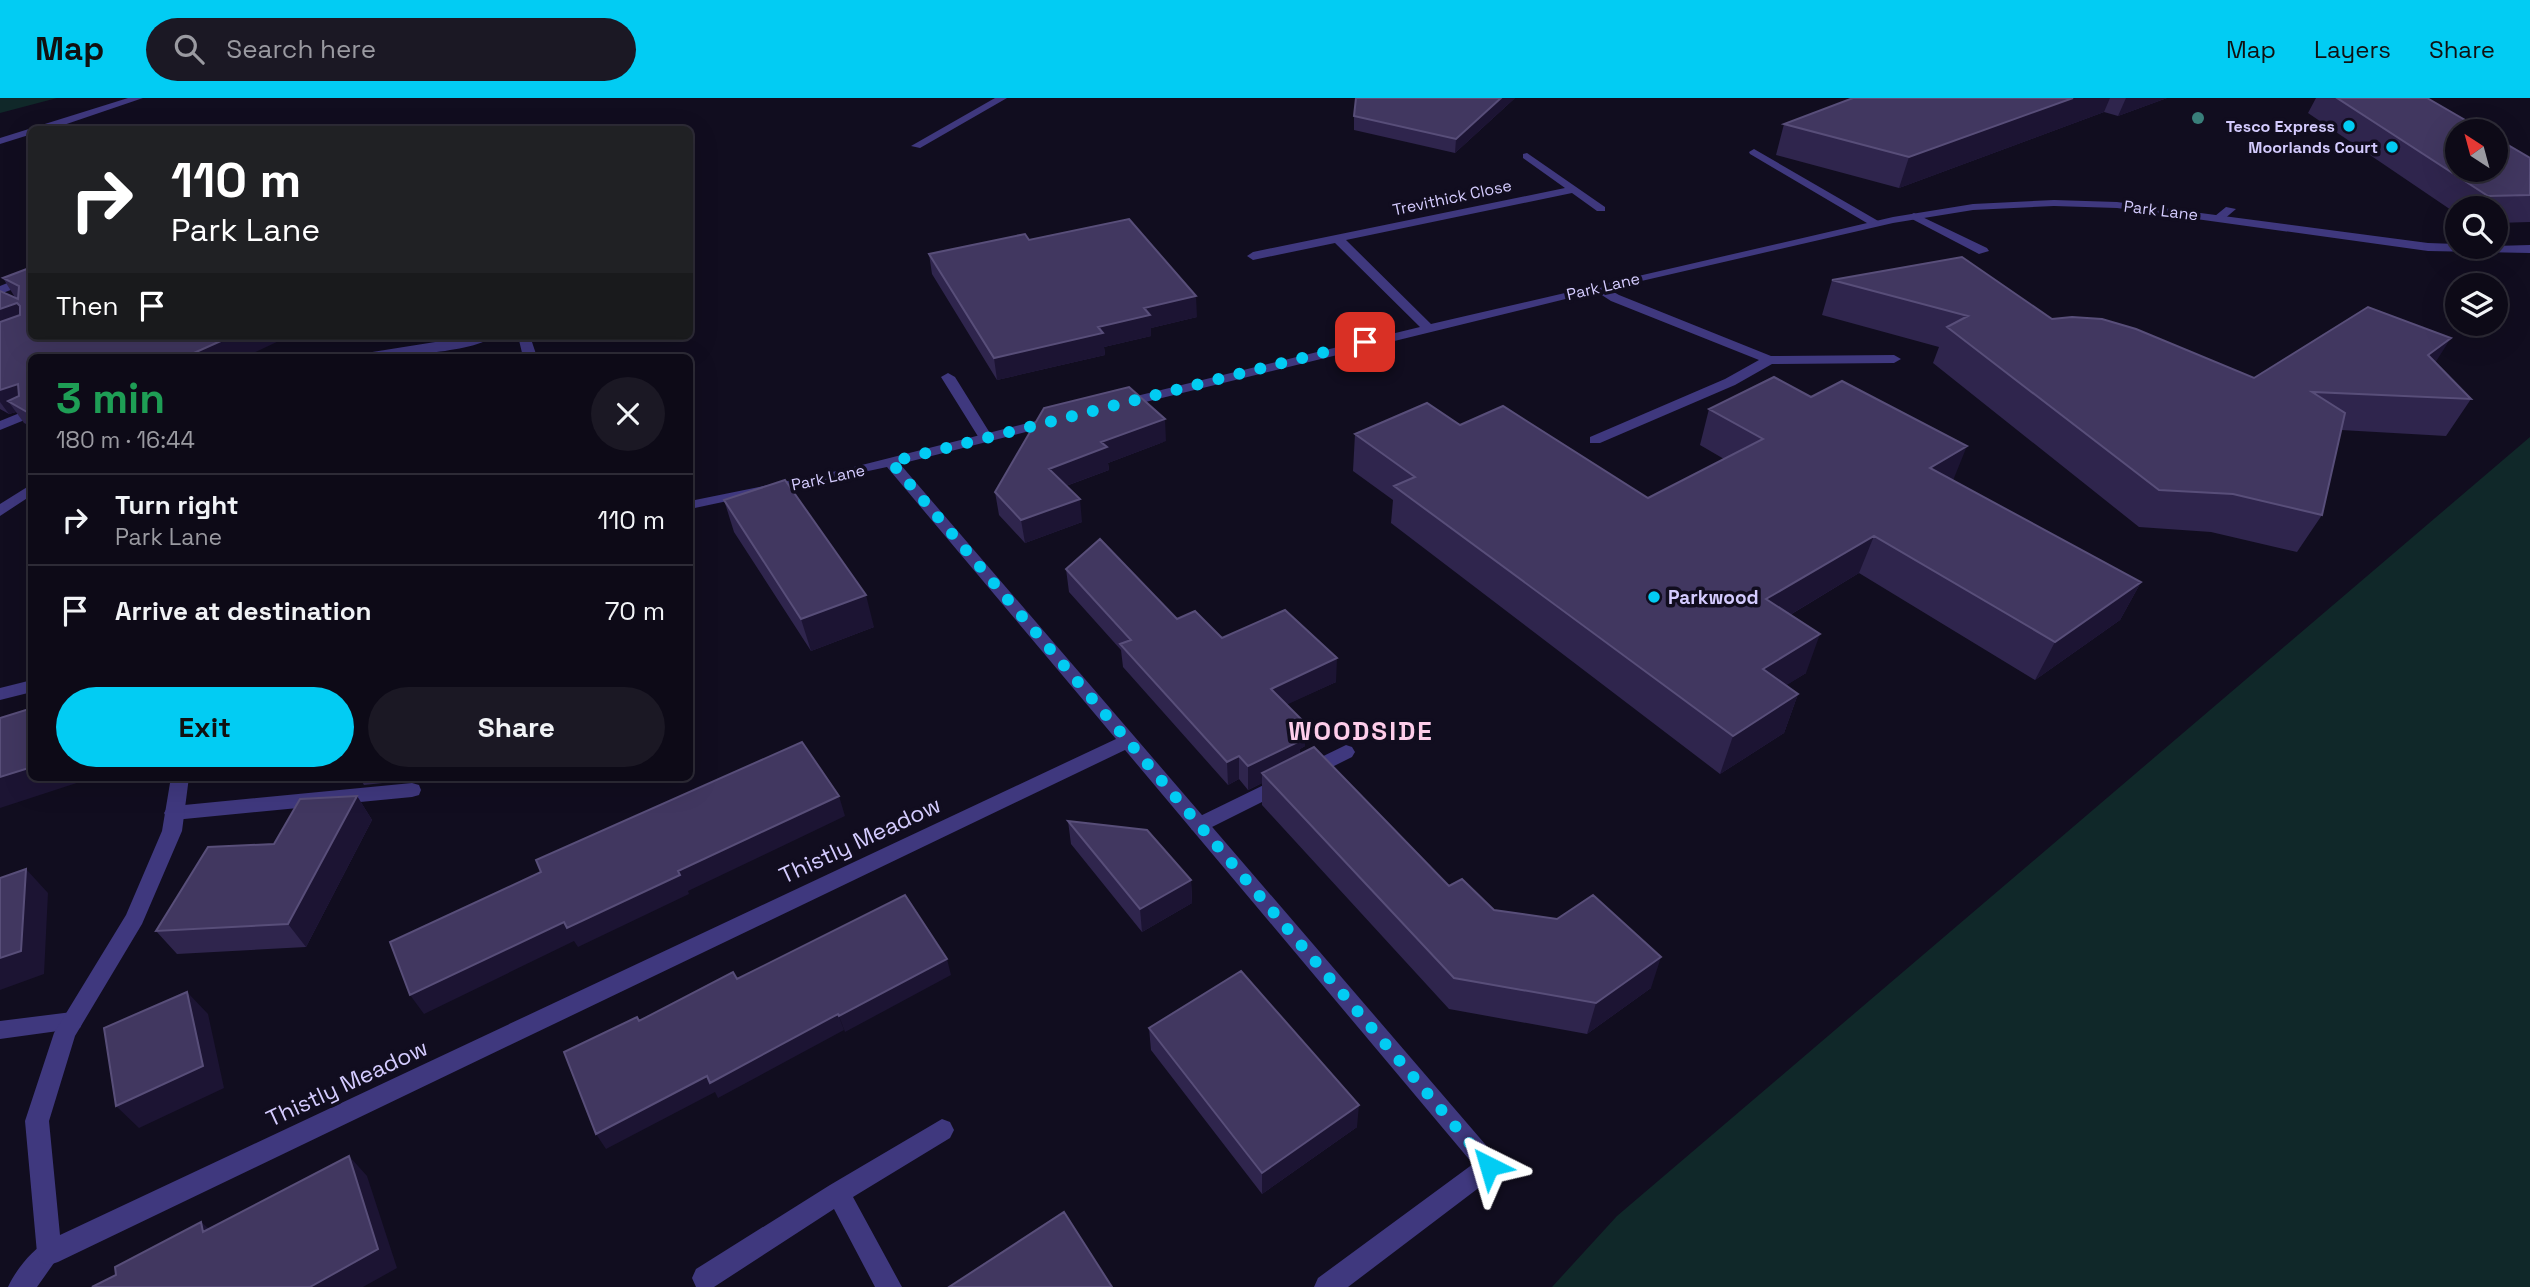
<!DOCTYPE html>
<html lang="en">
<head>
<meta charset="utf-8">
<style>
	body { margin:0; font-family:"Space Grotesk",sans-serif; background:#1b1824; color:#f1f3f6; height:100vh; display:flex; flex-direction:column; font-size:26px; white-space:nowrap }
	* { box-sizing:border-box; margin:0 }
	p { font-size:23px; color:#9a9aa1 }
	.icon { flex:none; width:38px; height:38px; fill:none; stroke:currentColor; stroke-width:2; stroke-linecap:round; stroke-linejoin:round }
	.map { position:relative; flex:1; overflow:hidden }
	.sheet { position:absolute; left:28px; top:256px; width:665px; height:427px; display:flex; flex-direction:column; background:#0d0a17; border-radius:10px; box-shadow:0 7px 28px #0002,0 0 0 2px #2d2b36 }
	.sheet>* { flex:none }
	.banner { position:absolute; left:28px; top:28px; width:665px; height:214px; border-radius:10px; box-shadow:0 7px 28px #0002,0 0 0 2px #2d2b36; background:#202124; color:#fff; overflow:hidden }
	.needle { width:46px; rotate:324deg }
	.tools { position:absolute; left:2445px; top:21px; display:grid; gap:14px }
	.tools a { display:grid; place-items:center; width:63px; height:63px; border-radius:50%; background:#0d0a17; box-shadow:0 7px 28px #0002,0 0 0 2px #2d2b36; font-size:35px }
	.pin { position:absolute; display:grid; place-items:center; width:60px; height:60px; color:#fff; margin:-30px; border-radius:14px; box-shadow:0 4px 10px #0006 }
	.me { position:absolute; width:77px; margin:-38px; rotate:320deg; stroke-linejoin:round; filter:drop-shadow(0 0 5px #0008) }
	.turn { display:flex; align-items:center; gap:24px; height:147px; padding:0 28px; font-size:32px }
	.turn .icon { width:91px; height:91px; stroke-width:2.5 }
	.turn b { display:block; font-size:49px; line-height:60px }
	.then { display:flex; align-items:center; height:66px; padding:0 28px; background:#0003; gap:14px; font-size:26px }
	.round { display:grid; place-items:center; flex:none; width:74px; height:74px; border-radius:37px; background:#1b1824 }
	.summary { display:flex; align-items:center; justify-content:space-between; height:119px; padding:0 28px }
	h1 { font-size:42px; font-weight:600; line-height:52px; color:#1e9e55 }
	.action { display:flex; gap:14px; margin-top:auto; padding:14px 28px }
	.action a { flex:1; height:80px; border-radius:42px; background:#02ccf3; color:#111; font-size:28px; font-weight:600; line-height:80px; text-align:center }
	.action a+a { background:#1b1824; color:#f1f3f6 }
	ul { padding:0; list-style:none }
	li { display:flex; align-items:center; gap:21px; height:91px; padding:0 28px; border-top:2px solid #2d2b36 }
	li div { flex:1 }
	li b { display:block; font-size:26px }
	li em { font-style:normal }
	header { display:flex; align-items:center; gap:42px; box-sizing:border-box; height:98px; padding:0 35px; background:#02ccf3; color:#111 }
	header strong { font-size:33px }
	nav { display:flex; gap:38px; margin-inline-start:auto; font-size:24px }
	.search { width:490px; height:63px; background:#1b1824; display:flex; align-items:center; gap:18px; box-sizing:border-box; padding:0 24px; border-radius:38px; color:#9a9aa1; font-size:26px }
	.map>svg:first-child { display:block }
	.green { fill:#102829 }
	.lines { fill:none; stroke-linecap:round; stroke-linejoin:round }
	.service { fill:#3f387e; fill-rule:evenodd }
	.minor { fill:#3f387e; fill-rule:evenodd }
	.tertiary { fill:#3f387e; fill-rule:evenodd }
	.tree { fill:#397f7a }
	.wall { fill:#2f254d }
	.shaded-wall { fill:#1c1433 }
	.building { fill:#413760; stroke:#584e79; stroke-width:2 }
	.route { stroke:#02ccf3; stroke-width:12; stroke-dasharray:0 21.6 }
	.poi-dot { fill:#02ccf3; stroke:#110d1f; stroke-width:2.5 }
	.labels { text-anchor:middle; stroke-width:7; stroke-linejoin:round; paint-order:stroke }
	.far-poi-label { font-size:16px; font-weight:bold; fill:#d4cbfe; stroke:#110d1f; text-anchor:end }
	.far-street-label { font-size:16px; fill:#d4cbfe; stroke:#110d1f }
	.poi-label { font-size:19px; font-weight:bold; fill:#d4cbfe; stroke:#110d1f; text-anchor:start }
	.near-street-label { font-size:23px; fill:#d4cbfe; stroke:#110d1f }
	.district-label { font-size:26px; font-weight:bold; letter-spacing:2px; fill:#fecdea; stroke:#110d1f }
</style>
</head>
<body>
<header>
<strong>Map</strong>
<div class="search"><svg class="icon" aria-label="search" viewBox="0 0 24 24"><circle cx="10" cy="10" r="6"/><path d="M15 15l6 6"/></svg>Search here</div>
<nav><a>Map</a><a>Layers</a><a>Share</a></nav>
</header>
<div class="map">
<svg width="2530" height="1189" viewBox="0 0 2530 1189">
	<rect width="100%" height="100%" fill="#110d1f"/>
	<path class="green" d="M 0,0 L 57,0 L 0,15 Z
		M 2530,339 L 2530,1189 L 1552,1189 L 1617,1118 Z"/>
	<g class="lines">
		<path class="service" d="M 1754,51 L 1880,124 L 1882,126 L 1872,128 L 1750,56 L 1749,54 Z
			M 2226,109 L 2236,111 L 2223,122 L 2215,122 L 2215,118 Z
			M 1914,115 L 1987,150 L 1989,153 L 1979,156 L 1910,120 L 1908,118 Z
			M 1598,185 L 1619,197 L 1771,258 L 1894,257 L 1901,261 L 1894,265 L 1772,266 L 1735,287 L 1600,345 L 1590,345 L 1590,339 L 1725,281 L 1759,262 L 1611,203 L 1594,192 L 1592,189 Z
			M 518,238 L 530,238 L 537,259 L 523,259 Z
			M 948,275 L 955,279 L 993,340 L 991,343 L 981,343 L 979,340 L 941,279 Z
			M 32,310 L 32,319 L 0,332 L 0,323 Z
			M 1346,647 L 1352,649 L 1355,654 L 1352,659 L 1206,732 L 1199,734 L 1192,732 L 1189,727 L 1192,722 Z
			M 412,685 L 419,687 L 421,692 L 419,697 L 412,699 L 174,722 L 167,720 L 164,715 L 167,710 L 174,708 Z
			M 72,914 L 80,916 L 83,923 L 80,930 L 0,941 L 0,923 Z
			M 942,1021 L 950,1024 L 954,1032 L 950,1040 L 853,1099 L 902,1189 L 875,1189 L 834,1111 L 714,1189 L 696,1189 L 692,1180 L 696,1171 L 830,1087 Z
			M 49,1143 L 58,1146 L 61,1155 L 37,1189 L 8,1189 C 15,1173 33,1150 49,1143 Z"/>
		<path class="minor" d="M 995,0 L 1007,0 L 920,50 L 911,48 Z
			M 1527,55 L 1605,109 L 1605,113 L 1597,113 L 1572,95 L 1346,142 L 1431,226 L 1893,119 L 1973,106 L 2054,102 L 2117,104 L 2428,145 L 2457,146 L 2457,149 L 2530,147 L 2530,155 L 2428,153 L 2117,110 L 2054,108 L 1973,112 L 1893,125 L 1598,193 L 1121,310 L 1114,306 L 1116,303 L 1420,229 L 1335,145 L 1253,162 L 1247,158 L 1253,154 L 1565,90 L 1523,60 L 1523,56 Z
			M 32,175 L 32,184 L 0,196 L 0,188 Z
			M 473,238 L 494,238 C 474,255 388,259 359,259 L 366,255 Z
			M 1056,318 L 1063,322 L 1061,325 L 900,366 L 1497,1060 L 1501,1068 L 1497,1076 L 1348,1189 L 1314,1189 L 1318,1180 L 1473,1066 L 1125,652 L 58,1164 L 49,1167 L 40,1164 L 37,1155 L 25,1023 L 54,935 L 126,817 L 162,733 L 171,679 L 189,679 L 182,733 L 142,826 L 75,938 L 49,1023 L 60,1137 L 1116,641 L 887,369 L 690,411 L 690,403 L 842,372 Z
			M 32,386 L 32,397 L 0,418 L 0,406 Z
			M 32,582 L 32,594 L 0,602 L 0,590 Z"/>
		<path class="tertiary" d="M 128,0 L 143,0 L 49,32 L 32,32 L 32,36 L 0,46 L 0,40 Z"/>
	</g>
	<circle class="tree" cx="2198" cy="20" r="6"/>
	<path class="wall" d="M 1515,0 L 1455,55 L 1354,32 L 1354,18 Z
		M 1853,0 L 2167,0 L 2118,18 L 2104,14 L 1899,90 L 1776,57 L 1784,26 Z
		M 2316,0 L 2427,0 L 2530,97 L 2530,124 L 2496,125 L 2496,110 L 2457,110 L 2457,116 L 2308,15 Z
		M 1029,142 L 1197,219 L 1151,230 L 1151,238 L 1104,249 L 1105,257 L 997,282 L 932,176 L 929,156 Z
		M 32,169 L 32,238 L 279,238 L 281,242 L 32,259 L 32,329 L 24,325 L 16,314 L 9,316 L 0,311 L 0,193 L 16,201 L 3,180 Z
		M 1832,182 L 2052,221 L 2254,280 L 2435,265 L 2471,301 L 2446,338 L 2341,332 L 2322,417 L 2297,454 L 2211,434 L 2139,429 L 1933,265 L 1939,249 L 1822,217 Z
		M 1709,311 L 1953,383 L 2141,484 L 2120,522 L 2035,582 L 1859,475 L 1790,517 L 1806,575 L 1786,587 L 1798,596 L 1784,635 L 1720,676 L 1391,425 L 1393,402 L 1353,373 L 1355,336 L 1460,327 L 1648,400 L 1724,361 L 1700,347 Z
		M 1166,343 L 1108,365 L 1109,372 L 1066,388 L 1082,424 L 1025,445 L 999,417 L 995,394 Z
		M 724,402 L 874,529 L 811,553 L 734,434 Z
		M 1066,471 L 1177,521 L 1222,540 L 1336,584 L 1287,606 L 1305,648 L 1300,651 L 1300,656 L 1449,788 L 1494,812 L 1651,890 L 1587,936 L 1449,911 L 1262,707 L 1262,685 L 1248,692 L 1239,681 L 1228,687 L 1123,569 L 1121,552 L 1069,494 Z
		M 359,679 L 394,679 L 392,684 L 364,687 Z
		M 357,698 L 372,722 L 306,849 L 177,856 L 156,833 L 274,746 Z
		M 1068,723 L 1191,782 L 1192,805 L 1142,834 L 1071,746 Z
		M 1149,930 L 1357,1029 L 1262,1096 L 1151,952 Z"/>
	<path class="shaded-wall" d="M 1501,0 L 1515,0 L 1455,55 L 1456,41 Z
		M 2073,0 L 2110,0 L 2104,14 L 1899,90 L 1909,59 Z
		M 2126,0 L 2167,0 L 2118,18 Z
		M 1196,198 L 1197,219 L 1151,230 L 1151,238 L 1104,249 L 1105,257 L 997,282 L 994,260 L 1098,229 L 1144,210 Z
		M 17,205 L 31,227 L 0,237 L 0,211 Z
		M 232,238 L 279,238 L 281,242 L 245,259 L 185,259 Z
		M 2451,240 L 2428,276 L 2428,257 Z
		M 18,286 L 23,312 L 8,303 L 16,314 L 9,316 L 0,304 L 0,292 Z
		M 32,312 L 32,320 L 27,314 Z
		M 1165,321 L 1166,343 L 1108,365 L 1109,372 L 1052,393 L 1049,371 L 1101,344 Z
		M 1967,348 L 1952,385 L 1930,370 Z
		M 1080,401 L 1082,424 L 1025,445 L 1021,422 Z
		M 1874,438 L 1859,475 L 1753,539 L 1766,501 Z
		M 2141,484 L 2120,522 L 2035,582 L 2055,544 Z
		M 866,497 L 874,529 L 811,553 L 801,521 Z
		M 1820,536 L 1806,575 L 1750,610 L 1763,571 Z
		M 1337,560 L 1336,584 L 1271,614 L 1271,591 Z
		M 1798,596 L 1784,635 L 1720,676 L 1733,638 Z
		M 1305,625 L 1305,648 L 1300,651 L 1299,667 L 1262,675 L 1262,685 L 1248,692 L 1248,668 L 1290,633 Z
		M 1239,658 L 1239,681 L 1228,687 L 1227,664 Z
		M 32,669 L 32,679 L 95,679 L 0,710 L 0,679 Z
		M 388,679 L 394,679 L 392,684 Z
		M 357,698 L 372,722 L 306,849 L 288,826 Z
		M 839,698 L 845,718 L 688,793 L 689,796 L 578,849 L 574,843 L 424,916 L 410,897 L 564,824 L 678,773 Z
		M 26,771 L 48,795 L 44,876 L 0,892 L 0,860 Z
		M 1191,782 L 1192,805 L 1142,834 L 1140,811 Z
		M 1661,859 L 1651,890 L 1587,936 L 1596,905 Z
		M 947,861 L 951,877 L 845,934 L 839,918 Z
		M 187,894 L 208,916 L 224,990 L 139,1030 L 116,1008 Z
		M 838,916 L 844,932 L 718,1000 L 715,994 L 606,1051 L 596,1036 L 707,978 Z
		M 1359,1007 L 1357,1029 L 1262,1096 L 1262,1075 Z
		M 349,1058 L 367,1078 L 397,1170 L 363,1189 L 310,1189 Z
		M 201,1124 L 224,1144 L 203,1134 Z"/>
	<path class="building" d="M 1356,0 L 1501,0 L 1456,41 L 1354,18 Z
		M 1853,0 L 2073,0 L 1909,59 L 1784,26 Z
		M 2337,0 L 2427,0 L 2484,33 L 2457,33 L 2457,72 L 2496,72 L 2496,40 L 2530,60 L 2530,97 L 2488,98 Z
		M 1129,121 L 1196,198 L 1144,210 L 1150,217 L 1098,229 L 1103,235 L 994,260 L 929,156 L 1025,136 L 1029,142 Z
		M 1962,159 L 2052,221 L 2072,219 L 2102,221 L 2136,231 L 2254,280 L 2368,209 L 2451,240 L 2428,257 L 2471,301 L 2312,294 L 2345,315 L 2322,417 L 2233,396 L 2159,392 L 1947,229 L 1968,218 L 1832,182 Z
		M 32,169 L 32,238 L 90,238 L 94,240 L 111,240 L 115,238 L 232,238 L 185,259 L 32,259 L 32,312 L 27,314 L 8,303 L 19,298 L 18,286 L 0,292 L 0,224 L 20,217 L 20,208 L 17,205 L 0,211 L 0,193 L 18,201 L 19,188 L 3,180 Z
		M 1774,279 L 1811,299 L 1842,283 L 1967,348 L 1930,370 L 2141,484 L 2055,544 L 1874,438 L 1766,501 L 1820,536 L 1763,571 L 1798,596 L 1733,638 L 1394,388 L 1415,379 L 1355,336 L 1427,305 L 1460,327 L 1503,308 L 1648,400 L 1763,341 L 1709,311 Z
		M 1129,289 L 1165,321 L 1101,344 L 1107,349 L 1049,371 L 1080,401 L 1021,422 L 995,394 L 1044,310 Z
		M 785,382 L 866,497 L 801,521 L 724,402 Z
		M 1100,441 L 1177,521 L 1195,513 L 1222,540 L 1285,512 L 1337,560 L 1271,591 L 1305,625 L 1290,633 L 1300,643 L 1248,668 L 1239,658 L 1227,664 L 1120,546 L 1131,542 L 1066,471 Z
		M 32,610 L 32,669 L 0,679 L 0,620 Z
		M 802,644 L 839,698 L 678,773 L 680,777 L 567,830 L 564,824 L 410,897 L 390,844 L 541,774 L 536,762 Z
		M 1314,649 L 1449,788 L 1462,781 L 1494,812 L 1557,821 L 1593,797 L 1661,859 L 1596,905 L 1454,880 L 1262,675 Z
		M 357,698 L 288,826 L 156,833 L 208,749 L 274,746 L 300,701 Z
		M 1068,723 L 1147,732 L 1191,782 L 1140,811 Z
		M 26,771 L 21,853 L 0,860 L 0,780 Z
		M 905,797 L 947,861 L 839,918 L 838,916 L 710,985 L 707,978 L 596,1036 L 564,954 L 637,919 L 639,923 L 733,874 L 737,881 Z
		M 1241,873 L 1359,1007 L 1262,1075 L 1149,930 Z
		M 187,894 L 203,968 L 116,1008 L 104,930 Z
		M 349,1058 L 378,1151 L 310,1189 L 92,1189 L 116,1177 L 115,1169 L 201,1124 L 203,1134 Z
		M 1064,1114 L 1112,1189 L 949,1189 Z"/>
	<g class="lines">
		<path class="route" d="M 1365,244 L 891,364 L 1489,1068"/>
	</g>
	<g class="poi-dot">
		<circle cx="2349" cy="28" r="7"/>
		<circle cx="2392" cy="49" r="7"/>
		<circle cx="1654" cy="499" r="7"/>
	</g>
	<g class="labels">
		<g class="far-poi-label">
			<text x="2335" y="34">Tesco Express</text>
			<text x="2378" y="55">Moorlands Court</text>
		</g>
		<g class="far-street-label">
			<text transform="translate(1452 99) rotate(-12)" y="6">Trevithick Close</text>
			<text transform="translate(2161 112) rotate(7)" y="6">Park Lane</text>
			<text transform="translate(1603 188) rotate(-13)" y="6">Park Lane</text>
			<text transform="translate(828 379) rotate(-12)" y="6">Park Lane</text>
		</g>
		<g class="poi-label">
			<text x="1668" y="506">Parkwood</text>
		</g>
		<g class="near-street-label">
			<text transform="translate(860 742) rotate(-25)" y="8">Thistly Meadow</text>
			<text transform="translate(347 985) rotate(-25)" y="8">Thistly Meadow</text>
		</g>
		<g class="district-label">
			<text x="1361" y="642">WOODSIDE</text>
		</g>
	</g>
</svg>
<div class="tools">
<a><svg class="needle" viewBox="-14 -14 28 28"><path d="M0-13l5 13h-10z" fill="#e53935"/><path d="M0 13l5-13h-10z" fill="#9a9aa1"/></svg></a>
<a><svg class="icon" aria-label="search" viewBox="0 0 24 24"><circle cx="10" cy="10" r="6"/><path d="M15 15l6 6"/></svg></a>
<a><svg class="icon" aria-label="layers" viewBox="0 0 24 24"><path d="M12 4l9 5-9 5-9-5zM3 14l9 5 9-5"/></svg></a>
</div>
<div class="pin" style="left:1365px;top:244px;background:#d93025"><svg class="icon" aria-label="arrive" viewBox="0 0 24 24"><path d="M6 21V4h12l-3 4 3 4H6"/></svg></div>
<svg class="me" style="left:1489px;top:1068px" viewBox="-20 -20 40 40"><path d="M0-17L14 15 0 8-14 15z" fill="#02ccf3" stroke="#fff" stroke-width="4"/></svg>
<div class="banner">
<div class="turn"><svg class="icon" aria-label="right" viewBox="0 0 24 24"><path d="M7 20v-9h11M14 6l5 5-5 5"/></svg><div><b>110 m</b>Park Lane</div></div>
<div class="then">Then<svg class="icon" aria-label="arrive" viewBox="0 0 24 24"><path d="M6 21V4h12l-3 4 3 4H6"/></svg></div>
</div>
<section class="sheet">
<div class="summary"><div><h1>3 min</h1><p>180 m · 16:44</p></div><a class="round"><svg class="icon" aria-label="close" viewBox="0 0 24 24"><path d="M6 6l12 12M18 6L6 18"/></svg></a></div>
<ul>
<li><svg class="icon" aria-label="right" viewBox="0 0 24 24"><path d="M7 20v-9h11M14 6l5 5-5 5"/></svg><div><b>Turn right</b><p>Park Lane</p></div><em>110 m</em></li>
<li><svg class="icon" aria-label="arrive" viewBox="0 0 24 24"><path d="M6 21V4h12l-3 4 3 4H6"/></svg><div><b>Arrive at destination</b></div><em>70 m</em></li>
</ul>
<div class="action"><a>Exit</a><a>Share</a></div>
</section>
</div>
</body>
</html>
